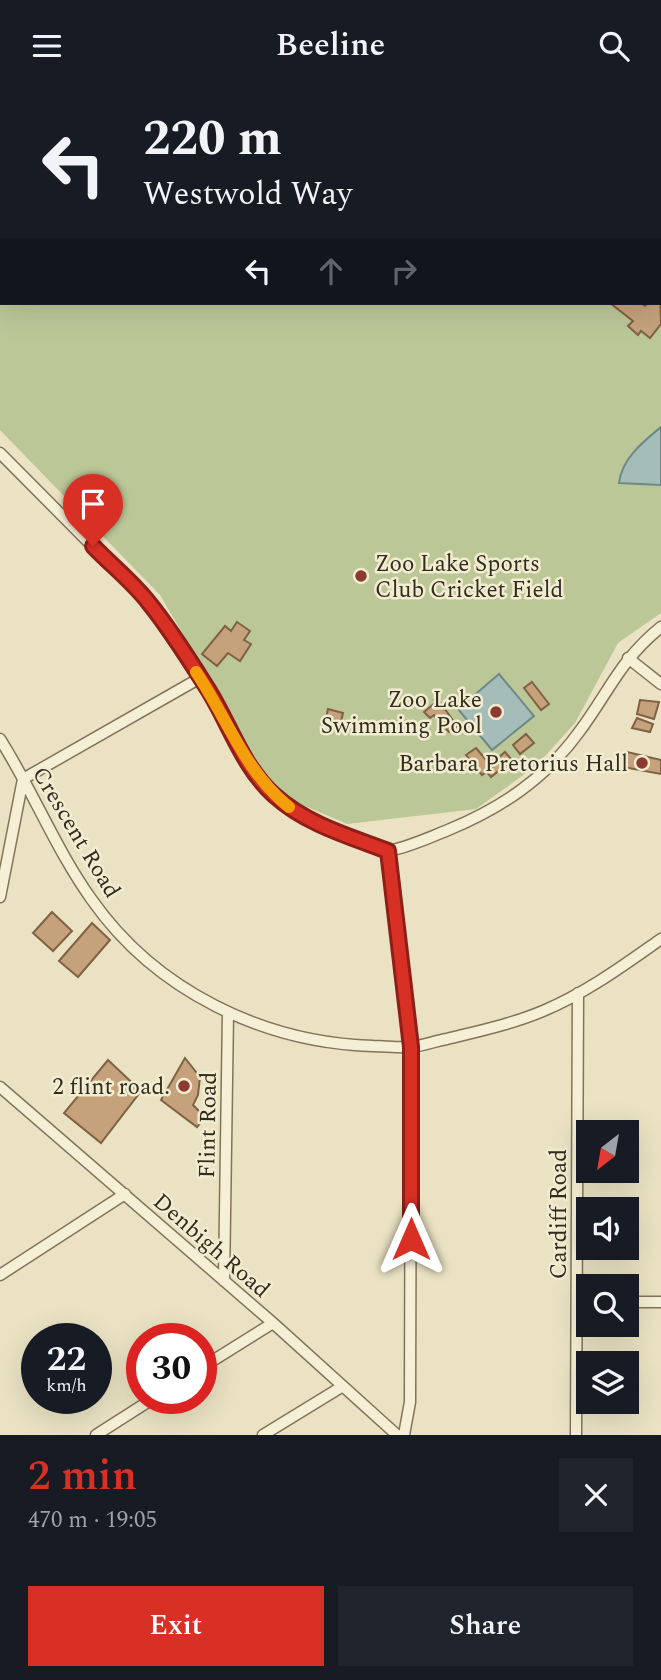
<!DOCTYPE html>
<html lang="en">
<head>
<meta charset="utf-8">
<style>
	body { margin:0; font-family:Spectral,serif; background:#20242c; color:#f1f3f6; height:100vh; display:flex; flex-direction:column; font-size:26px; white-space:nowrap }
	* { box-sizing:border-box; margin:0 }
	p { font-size:23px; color:#9ea1a6 }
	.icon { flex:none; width:38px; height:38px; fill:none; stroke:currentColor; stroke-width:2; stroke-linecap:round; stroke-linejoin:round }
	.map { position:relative; height:1344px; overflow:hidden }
	.panel { display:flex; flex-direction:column; background:#171b24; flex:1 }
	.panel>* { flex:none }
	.top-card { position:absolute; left:0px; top:0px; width:662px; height:214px; box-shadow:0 7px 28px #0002; background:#171b24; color:#f1f3f6; overflow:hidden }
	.needle { width:46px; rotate:211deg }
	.buttons { position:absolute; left:576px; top:1029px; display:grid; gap:14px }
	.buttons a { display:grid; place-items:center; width:63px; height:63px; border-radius:0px; background:#171b24; box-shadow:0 7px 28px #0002; font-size:35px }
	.speed { position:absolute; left:21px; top:1232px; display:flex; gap:14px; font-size:35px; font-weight:700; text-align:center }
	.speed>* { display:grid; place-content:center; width:91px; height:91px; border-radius:50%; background:#171b24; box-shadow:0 7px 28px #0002; line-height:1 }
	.speed small { font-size:18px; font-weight:400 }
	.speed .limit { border:10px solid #d22; background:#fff; color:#111 }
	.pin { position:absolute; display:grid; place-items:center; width:60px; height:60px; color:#fff; margin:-72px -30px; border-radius:50% 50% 50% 0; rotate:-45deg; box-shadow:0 0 7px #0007 }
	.pin .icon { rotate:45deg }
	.me { position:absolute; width:77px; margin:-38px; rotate:0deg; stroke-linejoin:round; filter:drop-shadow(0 0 5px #0008) }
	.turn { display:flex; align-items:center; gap:24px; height:147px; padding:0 28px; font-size:32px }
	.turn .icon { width:91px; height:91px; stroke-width:2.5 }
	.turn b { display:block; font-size:49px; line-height:60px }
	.lanes { display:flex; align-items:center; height:66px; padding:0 28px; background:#0003; justify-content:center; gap:35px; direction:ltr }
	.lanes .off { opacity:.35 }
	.round { display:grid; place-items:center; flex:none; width:74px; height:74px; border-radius:0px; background:#20242c }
	.head { display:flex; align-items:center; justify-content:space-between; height:119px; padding:0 28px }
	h1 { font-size:42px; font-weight:600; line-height:52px; color:#d93025 }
	.button { display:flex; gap:14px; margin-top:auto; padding:14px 28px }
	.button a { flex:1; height:80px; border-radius:0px; background:#d93025; color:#fff; font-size:28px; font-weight:600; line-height:80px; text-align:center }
	.button a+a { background:#20242c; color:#f1f3f6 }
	header { display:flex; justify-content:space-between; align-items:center; height:91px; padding:0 28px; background:#171b24; font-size:32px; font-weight:600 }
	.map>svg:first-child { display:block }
	.green { fill:#bcc798 }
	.water { fill:#a4bdb8; stroke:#6c8a86; stroke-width:2 }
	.building { fill:#c5a27c; stroke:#7f6143; stroke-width:2 }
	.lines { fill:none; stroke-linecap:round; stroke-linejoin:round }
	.minor-casing { stroke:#82745b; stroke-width:13 }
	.minor { stroke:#f5efd5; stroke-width:10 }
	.route-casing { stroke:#8d1f18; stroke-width:18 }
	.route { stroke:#d93025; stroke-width:12 }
	.slow { stroke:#f59e0b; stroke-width:12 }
	.poi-dot { fill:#8c3a30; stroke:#f2ecd1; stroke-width:2.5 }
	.labels { text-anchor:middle; stroke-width:5; stroke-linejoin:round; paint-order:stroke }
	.poi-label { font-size:23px; fill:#332b1e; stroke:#f2ecd1; text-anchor:end }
	.street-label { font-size:23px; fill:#332b1e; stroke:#f2ecd1 }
</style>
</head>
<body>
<header><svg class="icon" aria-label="menu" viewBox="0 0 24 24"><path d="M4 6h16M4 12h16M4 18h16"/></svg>Beeline<svg class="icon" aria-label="search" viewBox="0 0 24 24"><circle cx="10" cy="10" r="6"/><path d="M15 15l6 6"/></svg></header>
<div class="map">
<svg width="661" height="1344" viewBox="0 0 661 1344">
	<rect width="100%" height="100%" fill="#eae2c3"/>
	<path class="green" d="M 175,0 L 661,0 L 661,522 L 618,552 L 575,632 L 536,675 L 476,718 L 347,733 L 277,703 L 160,504 L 0,339 L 0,79 L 2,78 L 2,212 L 660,212 L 660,2 L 171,2 Z"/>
	<path class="water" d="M 661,336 L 661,394 L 619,392 C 622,367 643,351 661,336 Z
		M 499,583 L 534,625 L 492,659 L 458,618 Z"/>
	<path class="building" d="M 660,203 L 661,233 L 650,247 L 641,240 L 638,244 L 628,235 L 633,230 L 610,212 L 641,212 L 645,215 L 648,212 L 660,212 Z
		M 237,531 L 250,540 L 244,549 L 251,553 L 240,570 L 228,562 L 217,575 L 202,563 L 225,535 L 231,540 Z
		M 532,591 L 549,613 L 541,619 L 524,597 Z
		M 437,607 L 457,635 L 449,641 L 434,624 L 430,627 L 424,621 L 436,611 L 434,609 Z
		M 640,609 L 659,611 L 654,628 L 637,623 Z
		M 328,618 L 343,622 L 341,631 L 326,627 Z
		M 637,627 L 653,633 L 650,641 L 632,637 Z
		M 526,643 L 534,652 L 520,663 L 513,654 Z
		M 476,657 L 492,676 L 482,684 L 466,664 Z
		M 505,661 L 512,669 L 491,686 L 486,680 L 492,676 L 490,674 Z
		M 627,661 L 661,669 L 661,683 L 623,676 Z
		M 52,821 L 72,840 L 53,860 L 33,842 Z
		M 92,832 L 110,849 L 78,886 L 59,870 Z
		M 185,967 L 200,986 L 198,1004 L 193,1014 L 205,1026 L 197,1036 L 161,1009 Z
		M 108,969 L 141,1000 L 101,1052 L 64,1022 Z"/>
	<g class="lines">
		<defs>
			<path id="minor" d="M 161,2 L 165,0
				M 0,73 L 2,72
				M 0,362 L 147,510 L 213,608 L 239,657 L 271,701 L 289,716 L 321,735 L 388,760
				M 628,567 L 661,593
				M 0,648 C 33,700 56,759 92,809 C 156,900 264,952 373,955 C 385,955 398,957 411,956 C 422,955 435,950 447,948 C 479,940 512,933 543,920 C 586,902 624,874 661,848
				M 388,760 L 411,956 L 410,1311 L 404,1344
				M 388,760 C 409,756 428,747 448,739 C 501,717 545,688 579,641 C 609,601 620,569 661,536
				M 0,806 L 23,688 L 200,587
				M 0,996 L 273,1232 L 397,1344
				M 0,1184 L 125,1103
				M 224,1190 L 228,921
				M 626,1211 L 661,1211
				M 201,1277 L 273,1232
				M 96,1344 L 154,1307
				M 263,1344 L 343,1295
				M 576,1344 L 578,902"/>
		</defs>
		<use href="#minor" class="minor-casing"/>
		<use href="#minor" class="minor"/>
	</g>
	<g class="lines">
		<defs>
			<path id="route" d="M 93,455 C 111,474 133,491 149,512 C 171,539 190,570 209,600 C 230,634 243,676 274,704 C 306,733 348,745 388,760 L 411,956 L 411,1148"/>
		</defs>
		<use href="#route" class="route-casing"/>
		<use href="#route" class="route"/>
		<path class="slow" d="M 196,581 C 227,627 245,681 289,716"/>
	</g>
	<g class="poi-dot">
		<circle cx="361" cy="485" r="7"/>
		<circle cx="496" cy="621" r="7"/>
		<circle cx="642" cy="672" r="7"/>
		<circle cx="184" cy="995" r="7"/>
	</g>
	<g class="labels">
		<g class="poi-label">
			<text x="375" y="480" text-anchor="start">Zoo Lake Sports<tspan x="375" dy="26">Club Cricket Field</tspan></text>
			<text x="482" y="616">Zoo Lake<tspan x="482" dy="26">Swimming Pool</tspan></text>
			<text x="628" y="680">Barbara Pretorius Hall</text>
			<text x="170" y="1003">2 flint road.</text>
		</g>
		<g class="street-label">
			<text transform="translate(77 741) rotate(59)" y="8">Crescent Road</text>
			<text transform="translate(207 1034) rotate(-89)" y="8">Flint Road</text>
			<text transform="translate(558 1123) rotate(-90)" y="8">Cardiff Road</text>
			<text transform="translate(212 1154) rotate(41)" y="8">Denbigh Road</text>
		</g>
	</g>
</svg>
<div class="buttons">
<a><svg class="needle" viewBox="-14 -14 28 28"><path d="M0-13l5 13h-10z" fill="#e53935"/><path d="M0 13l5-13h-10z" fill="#9ea1a6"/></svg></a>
<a><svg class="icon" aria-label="sound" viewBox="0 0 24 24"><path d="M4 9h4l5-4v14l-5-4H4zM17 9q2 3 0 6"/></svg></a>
<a><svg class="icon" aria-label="search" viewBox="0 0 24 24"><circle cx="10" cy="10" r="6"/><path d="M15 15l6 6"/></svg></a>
<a><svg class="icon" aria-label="layers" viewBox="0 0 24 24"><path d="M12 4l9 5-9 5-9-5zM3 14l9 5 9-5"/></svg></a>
</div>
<div class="speed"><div>22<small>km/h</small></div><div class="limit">30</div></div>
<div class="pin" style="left:93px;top:455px;background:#d93025"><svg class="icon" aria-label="arrive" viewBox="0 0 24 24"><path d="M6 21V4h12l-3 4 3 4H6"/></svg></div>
<svg class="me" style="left:411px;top:1148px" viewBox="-20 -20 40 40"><path d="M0-17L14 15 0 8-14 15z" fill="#d93025" stroke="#fff" stroke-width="4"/></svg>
<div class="top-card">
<div class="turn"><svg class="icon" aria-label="left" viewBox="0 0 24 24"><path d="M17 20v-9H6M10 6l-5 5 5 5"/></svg><div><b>220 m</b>Westwold Way</div></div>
<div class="lanes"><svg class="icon" aria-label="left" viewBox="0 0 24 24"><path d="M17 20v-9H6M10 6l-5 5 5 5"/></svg><svg class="icon off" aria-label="ahead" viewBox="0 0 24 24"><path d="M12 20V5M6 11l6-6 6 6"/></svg><svg class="icon off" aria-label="right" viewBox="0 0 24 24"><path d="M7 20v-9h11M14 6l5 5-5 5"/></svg></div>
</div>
</div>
<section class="panel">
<div class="head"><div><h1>2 min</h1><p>470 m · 19:05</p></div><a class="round"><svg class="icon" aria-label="close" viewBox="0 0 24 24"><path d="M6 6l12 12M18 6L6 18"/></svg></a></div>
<div class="button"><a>Exit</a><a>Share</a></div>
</section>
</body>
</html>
